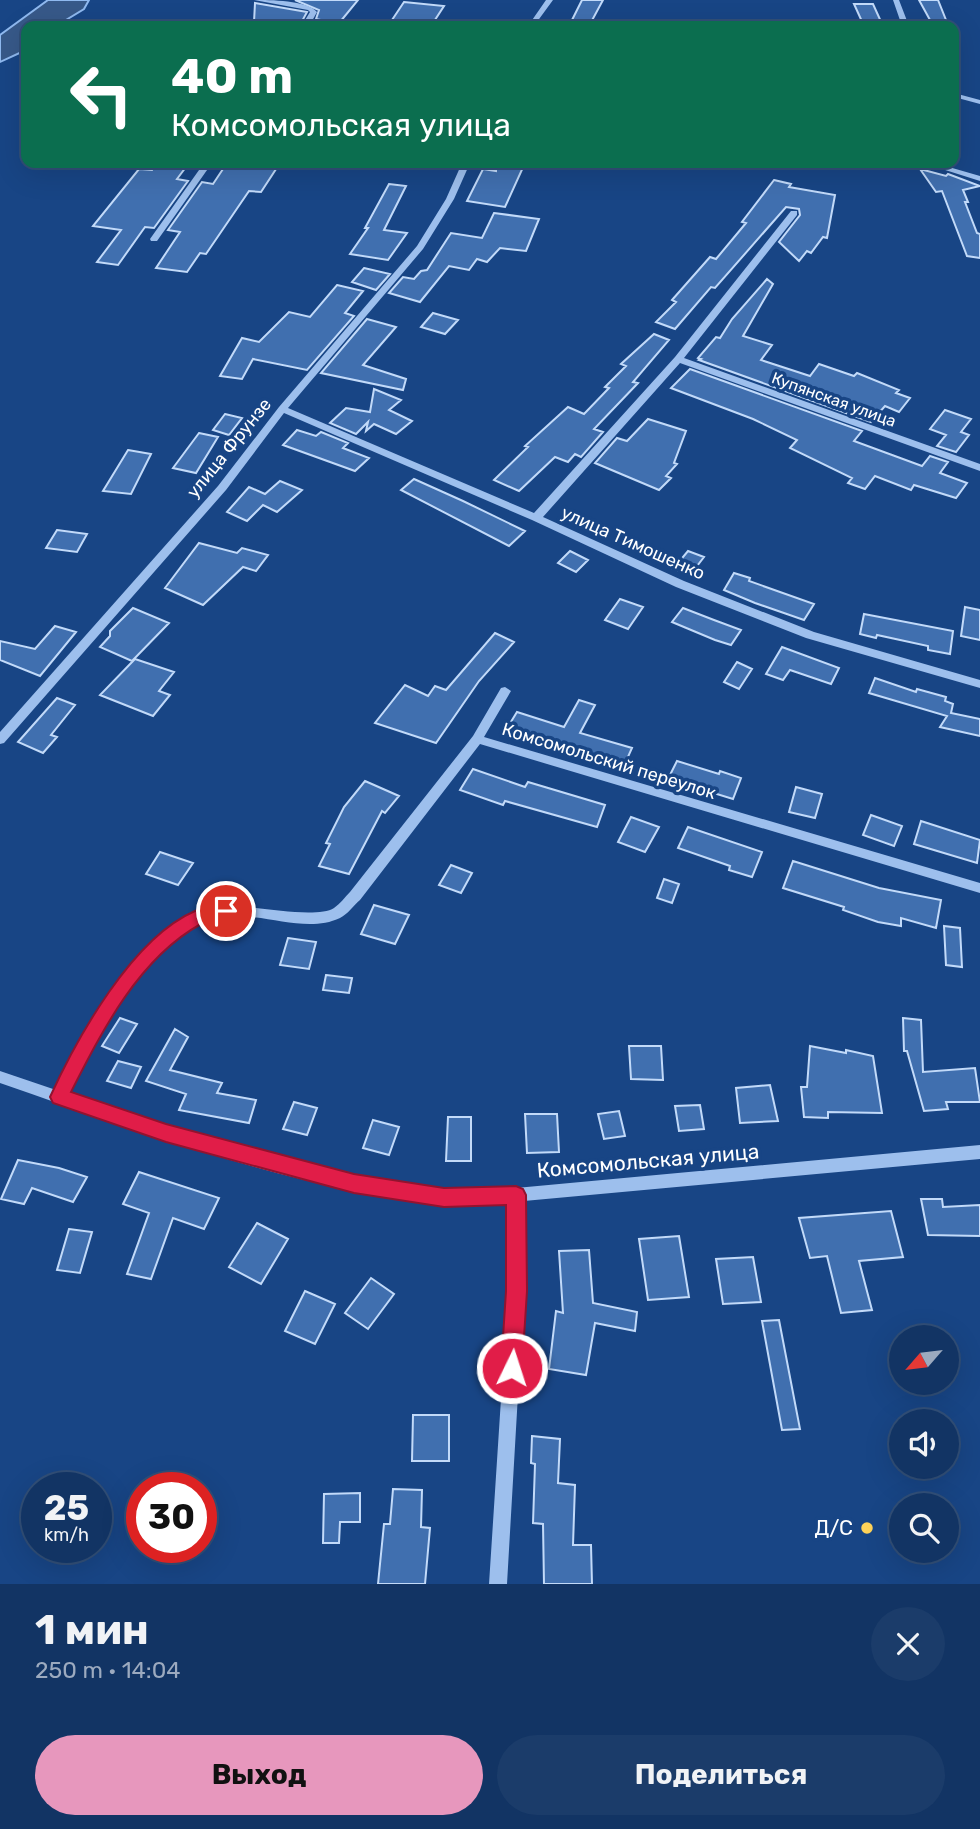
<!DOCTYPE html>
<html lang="ru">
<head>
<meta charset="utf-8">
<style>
	body { margin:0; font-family:Rubik,sans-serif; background:#1b3c6a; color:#f1f3f6; height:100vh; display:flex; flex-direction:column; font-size:26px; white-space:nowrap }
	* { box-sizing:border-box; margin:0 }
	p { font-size:23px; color:#9caabf }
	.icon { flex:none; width:38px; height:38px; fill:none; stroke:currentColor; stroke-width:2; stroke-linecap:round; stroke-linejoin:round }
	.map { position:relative; height:1584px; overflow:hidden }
	.side { display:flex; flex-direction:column; background:#123464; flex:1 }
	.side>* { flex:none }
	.top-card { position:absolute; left:21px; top:21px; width:938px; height:147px; border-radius:14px; box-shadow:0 7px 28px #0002,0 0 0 2px #314f78; background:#0b6e4f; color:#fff; overflow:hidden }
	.needle { width:46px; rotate:242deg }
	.controls { position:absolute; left:889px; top:1325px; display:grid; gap:14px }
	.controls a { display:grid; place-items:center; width:70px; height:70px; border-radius:50%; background:#123464; box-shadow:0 7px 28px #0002,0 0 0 2px #314f78; font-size:35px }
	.speed { position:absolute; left:21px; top:1472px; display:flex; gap:14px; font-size:35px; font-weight:700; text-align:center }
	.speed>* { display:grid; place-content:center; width:91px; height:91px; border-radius:50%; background:#123464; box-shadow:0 7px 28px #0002,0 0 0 2px #314f78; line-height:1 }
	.speed small { font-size:18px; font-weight:400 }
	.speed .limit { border:10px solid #d22; background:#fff; color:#111 }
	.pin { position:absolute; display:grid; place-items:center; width:60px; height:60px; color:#fff; margin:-30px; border:4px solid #fff; border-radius:50%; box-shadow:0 2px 7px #0007 }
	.me { position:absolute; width:77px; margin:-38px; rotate:4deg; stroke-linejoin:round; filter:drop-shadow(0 0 5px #0008) }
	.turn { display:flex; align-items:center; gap:24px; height:147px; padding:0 35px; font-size:32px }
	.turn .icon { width:91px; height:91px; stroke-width:2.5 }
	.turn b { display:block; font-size:49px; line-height:60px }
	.round { display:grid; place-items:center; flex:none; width:74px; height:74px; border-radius:37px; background:#1b3c6a }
	.headline { display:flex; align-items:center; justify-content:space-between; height:119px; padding:0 35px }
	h1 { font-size:42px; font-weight:700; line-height:52px }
	.primary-button { display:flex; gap:14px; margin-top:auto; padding:14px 35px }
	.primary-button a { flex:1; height:80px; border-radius:42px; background:#e797bd; color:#111; font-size:28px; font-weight:700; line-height:80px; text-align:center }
	.primary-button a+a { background:#1b3c6a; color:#f1f3f6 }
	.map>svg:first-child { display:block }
	.water { fill:#375989; stroke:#8fb9ef; stroke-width:2 }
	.building { fill:#406faf; stroke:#c2daf9; stroke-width:2 }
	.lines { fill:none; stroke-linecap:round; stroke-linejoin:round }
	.minor { fill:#9dbfed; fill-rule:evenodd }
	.route { fill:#e11d48; stroke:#92132f; stroke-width:2 }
	.poi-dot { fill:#ffd359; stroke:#184585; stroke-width:2.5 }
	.labels { text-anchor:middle; stroke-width:7; stroke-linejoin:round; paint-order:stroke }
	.far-street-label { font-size:16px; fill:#fff; stroke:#184585 }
	.street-label { font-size:18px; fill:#fff; stroke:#184585 }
	.near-street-label { font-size:21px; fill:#fff; stroke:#184585 }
	.near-poi-label { font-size:21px; fill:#fff; stroke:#184585; text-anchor:end }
</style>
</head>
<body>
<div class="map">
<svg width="980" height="1584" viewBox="0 0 980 1584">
	<rect width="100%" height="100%" fill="#184585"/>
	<path class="water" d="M 48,0 L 89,0 L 84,9 L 56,26 L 26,26 L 26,50 L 0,62 L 0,35 Z"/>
	<path class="building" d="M 295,0 L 358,0 L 340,22 L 335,23 L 316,19 L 319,10 Z
		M 582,0 L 603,0 L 589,26 L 569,26 Z
		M 919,0 L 938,0 L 946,20 L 930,20 Z
		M 404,2 L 444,6 L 431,26 L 388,26 Z
		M 255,3 L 307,12 L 301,23 L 312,26 L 260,26 L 262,23 L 254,22 Z
		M 854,4 L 873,4 L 883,26 L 864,26 Z
		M 157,163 L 189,163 L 177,179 L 188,181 L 154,228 L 145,227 L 118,265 L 97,262 L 121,230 L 93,226 L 139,169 L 152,170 Z
		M 227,163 L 280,163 L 261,192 L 249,191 L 206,254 L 200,253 L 187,272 L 156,268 L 180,232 L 168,230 L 202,182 L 213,184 Z
		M 496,163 L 525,163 L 505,207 L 467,201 L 483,169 L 496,171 Z
		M 920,169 L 946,176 L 948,174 L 980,186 L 963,190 L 968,202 L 965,202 L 977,233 L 980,234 L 980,258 L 967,256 L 942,191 L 936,192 Z
		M 774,180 L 791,184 L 789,187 L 835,195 L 827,238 L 823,237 L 811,253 L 807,251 L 799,261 L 779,242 L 800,215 L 799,209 L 786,207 L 715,288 L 711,287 L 675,329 L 656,322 L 676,302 L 672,300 L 710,257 L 716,259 L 746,223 L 742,222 Z
		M 389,184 L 406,186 L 384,230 L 407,233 L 388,260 L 350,254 L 368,228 L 365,228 Z
		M 494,213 L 539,219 L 526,251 L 500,248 L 487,262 L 477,259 L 469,270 L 449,266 L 420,302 L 389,293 L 403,277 L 414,279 L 421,271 L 427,270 L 451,233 L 482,238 Z
		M 364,268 L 390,274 L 376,290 L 352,282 Z
		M 767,279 L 773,284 L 743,336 L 772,345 L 761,360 L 810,376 L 819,364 L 854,376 L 857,373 L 899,390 L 896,393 L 910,398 L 899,412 L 885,406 L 871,422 L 699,360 L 701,359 L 698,358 L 716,337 L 720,338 L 732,319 Z
		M 337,285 L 363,291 L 345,313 L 354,316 L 307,370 L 253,359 L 242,379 L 220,376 L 242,338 L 259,342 L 289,312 L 310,317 Z
		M 433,313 L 458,320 L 445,334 L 421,327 Z
		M 367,319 L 396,327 L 363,365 L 406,379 L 403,390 L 321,373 Z
		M 654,334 L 669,340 L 633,382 L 638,383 L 594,429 L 603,432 L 581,457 L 575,454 L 568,462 L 555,457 L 519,491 L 494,480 L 528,447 L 525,446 L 568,407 L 584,414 L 609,388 L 605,387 L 626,366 L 621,364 Z
		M 690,369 L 862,431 L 854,441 L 922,466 L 930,456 L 948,462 L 940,473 L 967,483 L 956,498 L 914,485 L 911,490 L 875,476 L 865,489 L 848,483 L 852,478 L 790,448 L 797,440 L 753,419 L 671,388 Z
		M 374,389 L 401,400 L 389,410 L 412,421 L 396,434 L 374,424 L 366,431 L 368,422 L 356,434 L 330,423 L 346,408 L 370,412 Z
		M 945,410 L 971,419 L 961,432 L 969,435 L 956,452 L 937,446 L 946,435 L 930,429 Z
		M 225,414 L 242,418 L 229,435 L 213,430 Z
		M 648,419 L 686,431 L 674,463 L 677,464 L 666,476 L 671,478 L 659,490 L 595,463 L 617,438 L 627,441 Z
		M 297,430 L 316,436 L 321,432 L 348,443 L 343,448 L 369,458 L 355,471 L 283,445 Z
		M 199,433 L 218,437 L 196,473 L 173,468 Z
		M 128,450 L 151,454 L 131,494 L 103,491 Z
		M 414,479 L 463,501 L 525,531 L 509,546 L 401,490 Z
		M 280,481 L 302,490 L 277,512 L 263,505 L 247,521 L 227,512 L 249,487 L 265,494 Z
		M 57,530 L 87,534 L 77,552 L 46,548 Z
		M 199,543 L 237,553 L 242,548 L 268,555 L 256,571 L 243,567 L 203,605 L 165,588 Z
		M 570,551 L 588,560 L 576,572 L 558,563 Z
		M 688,551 L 704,557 L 690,575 L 673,569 Z
		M 734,573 L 750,578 L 749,581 L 814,604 L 804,620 L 755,603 L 724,590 Z
		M 620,599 L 643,607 L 628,629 L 605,620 Z
		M 965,607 L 980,610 L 980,640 L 961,636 Z
		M 133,608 L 169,623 L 132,661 L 100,647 L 110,636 L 110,631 Z
		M 683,608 L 714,620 L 741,630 L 731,645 L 715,640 L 672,622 Z
		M 864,614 L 953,631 L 950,654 L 928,650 L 928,646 L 877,635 L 876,638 L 860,634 Z
		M 55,626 L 76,632 L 40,676 L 0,660 L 0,641 L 35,649 Z
		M 495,633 L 514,642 L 479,681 L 436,743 L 375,723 L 405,685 L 428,696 L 435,686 L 446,690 Z
		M 782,647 L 839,668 L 831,684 L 790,670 L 783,680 L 766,674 Z
		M 135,659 L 174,672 L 159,691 L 170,695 L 153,716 L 100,695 Z
		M 737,662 L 752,669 L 739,689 L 724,682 Z
		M 875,678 L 916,692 L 917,689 L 946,697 L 945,701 L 953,704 L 951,713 L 980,719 L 980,736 L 940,727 L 947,716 L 869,693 Z
		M 57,698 L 75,705 L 51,735 L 57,737 L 43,753 L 18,742 Z
		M 579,700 L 595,705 L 580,733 L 632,748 L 623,768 L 504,733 L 517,712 L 564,727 Z
		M 677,761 L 719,774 L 720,771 L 741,778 L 733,799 L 668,779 Z
		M 473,769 L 525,787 L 528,782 L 605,805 L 597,827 L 505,801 L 503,805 L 460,790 Z
		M 365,781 L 399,796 L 385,813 L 382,811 L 349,874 L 319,866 L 330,844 L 326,843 L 344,807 Z
		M 796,787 L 822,794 L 815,818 L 789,812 Z
		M 871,815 L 902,826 L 894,846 L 863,835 Z
		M 631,817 L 659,827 L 645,852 L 618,842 Z
		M 921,821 L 980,840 L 977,863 L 914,844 Z
		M 688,827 L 762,852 L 752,877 L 729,870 L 730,866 L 678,848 Z
		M 160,852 L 193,863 L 178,885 L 146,874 Z
		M 793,861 L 879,888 L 941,900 L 936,928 L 901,918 L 901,926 L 878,922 L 843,910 L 844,907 L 783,888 Z
		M 451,865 L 472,873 L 461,893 L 439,885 Z
		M 664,879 L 679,884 L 672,903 L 657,898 Z
		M 374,905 L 409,915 L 395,944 L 361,934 Z
		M 944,926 L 960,928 L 962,967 L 946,965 Z
		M 288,938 L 316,942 L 309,969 L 280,965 Z
		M 326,975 L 352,978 L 349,993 L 323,990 Z
		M 120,1018 L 137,1024 L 119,1053 L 102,1046 Z
		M 903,1018 L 921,1020 L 923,1072 L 975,1068 L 980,1102 L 946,1102 L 948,1109 L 924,1111 L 907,1051 L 904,1051 Z
		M 175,1029 L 188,1037 L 170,1070 L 222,1083 L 217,1093 L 256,1100 L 249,1123 L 179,1110 L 186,1094 L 146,1081 Z
		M 629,1046 L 661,1046 L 663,1080 L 631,1079 Z
		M 810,1046 L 846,1053 L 846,1050 L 873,1056 L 882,1113 L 828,1112 L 828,1118 L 804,1117 L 801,1087 L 807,1087 Z
		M 118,1061 L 141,1067 L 131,1088 L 107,1081 Z
		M 770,1085 L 778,1121 L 740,1123 L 736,1088 Z
		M 294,1102 L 317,1108 L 307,1135 L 283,1129 Z
		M 700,1105 L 704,1129 L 679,1131 L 675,1106 Z
		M 619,1111 L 625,1136 L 604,1139 L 598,1114 Z
		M 525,1114 L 557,1114 L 559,1152 L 527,1153 Z
		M 448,1117 L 471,1117 L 471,1161 L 446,1161 Z
		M 373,1120 L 399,1127 L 389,1155 L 363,1148 Z
		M 18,1160 L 59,1168 L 87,1177 L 73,1202 L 32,1188 L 24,1204 L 1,1199 Z
		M 139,1172 L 219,1198 L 204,1229 L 173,1218 L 151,1279 L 127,1274 L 149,1213 L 123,1204 Z
		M 921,1199 L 942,1199 L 943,1207 L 980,1205 L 980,1236 L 928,1235 Z
		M 891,1211 L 903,1257 L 859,1261 L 872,1310 L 841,1313 L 827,1256 L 810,1258 L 799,1218 Z
		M 257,1223 L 288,1239 L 261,1284 L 229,1267 Z
		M 69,1229 L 92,1232 L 80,1273 L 57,1270 Z
		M 679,1236 L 689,1297 L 648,1300 L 639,1239 Z
		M 589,1250 L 593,1303 L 637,1312 L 635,1331 L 595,1323 L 586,1375 L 549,1369 L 556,1311 L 563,1313 L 559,1251 Z
		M 753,1257 L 761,1302 L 723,1304 L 716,1259 Z
		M 371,1278 L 394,1294 L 368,1329 L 345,1313 Z
		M 305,1291 L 335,1304 L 315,1344 L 285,1331 Z
		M 779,1320 L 800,1429 L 782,1430 L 762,1321 Z
		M 413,1415 L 449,1415 L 449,1461 L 412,1461 Z
		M 532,1436 L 560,1439 L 558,1483 L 575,1485 L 573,1545 L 591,1545 L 592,1584 L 544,1584 L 543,1524 L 533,1523 L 535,1464 L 531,1463 Z
		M 393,1489 L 422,1490 L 421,1527 L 430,1528 L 425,1584 L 378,1584 L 384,1524 L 390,1524 Z
		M 360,1493 L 360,1522 L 340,1522 L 339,1543 L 323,1543 L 324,1494 Z"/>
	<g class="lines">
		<path class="minor" d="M 254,0 C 270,0 307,0 317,12 L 312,21 L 336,26 L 306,23 L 304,22 L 310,12 L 308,10 Z
			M 546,0 L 553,0 L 534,26 L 528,26 Z
			M 893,0 L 899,0 L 909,26 L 902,26 Z
			M 954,93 L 980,100 L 980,104 L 954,97 Z
			M 204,163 L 212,163 L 157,241 L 151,241 L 150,239 Z
			M 462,163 L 470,163 L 454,199 L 423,249 L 288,408 L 534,513 L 675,357 L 791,211 L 797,211 L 797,215 L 684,358 L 980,464 L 980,471 L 680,363 L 543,517 L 684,581 L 814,632 L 980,680 L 980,688 L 806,638 L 676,587 L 532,520 L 284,413 L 226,490 L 4,743 L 0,744 L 0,732 L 218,486 L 279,407 L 417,246 L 446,199 Z
			M 923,163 L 935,163 L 980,176 L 980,181 Z
			M 505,687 L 511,691 L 484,737 L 980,883 L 980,893 L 480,744 L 360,900 C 353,906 348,914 340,918 C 304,935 260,910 223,918 C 147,932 100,1031 69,1094 L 218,1142 L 329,1171 L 385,1182 L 441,1190 L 469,1191 L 516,1188 L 980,1145 L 980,1159 L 524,1201 L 524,1291 L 507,1584 L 489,1584 L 508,1291 L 508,1203 C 489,1204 470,1206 450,1205 C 417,1203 383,1196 350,1190 C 231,1166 115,1123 0,1083 L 0,1071 L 56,1090 C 93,1017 143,913 235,906 C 257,907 317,919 334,908 C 340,904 345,897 350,892 L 473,736 L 501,688 Z"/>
	</g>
	<path class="route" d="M 226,904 L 232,906 L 235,911 L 232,916 C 222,919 210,920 201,924 C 139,958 102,1031 71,1092 L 166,1124 L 354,1174 L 444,1188 L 516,1186 L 523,1189 L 526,1195 L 527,1291 L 522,1368 L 519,1375 L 512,1378 L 504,1375 L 501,1368 L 506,1291 L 506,1205 L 444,1207 L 354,1193 L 166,1142 L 53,1103 L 50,1097 C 77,1038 132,938 195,911 C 204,907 216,906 226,904 Z"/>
	<circle class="poi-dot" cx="867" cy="1528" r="7"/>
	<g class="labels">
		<g class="far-street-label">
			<text transform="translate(834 399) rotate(20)" y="6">Купянская улица</text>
		</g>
		<g class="street-label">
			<text transform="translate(229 448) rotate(-51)" y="6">улица Фрунзе</text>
			<text transform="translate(633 543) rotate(24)" y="6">улица Тимошенко</text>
			<text transform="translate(609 761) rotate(17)" y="6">Комсомольский переулок</text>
		</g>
		<g class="near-street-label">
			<text transform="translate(648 1161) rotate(-5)" y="7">Комсомольская улица</text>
		</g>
		<g class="near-poi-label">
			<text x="853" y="1535">Д/С</text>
		</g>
	</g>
</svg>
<div class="controls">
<a><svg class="needle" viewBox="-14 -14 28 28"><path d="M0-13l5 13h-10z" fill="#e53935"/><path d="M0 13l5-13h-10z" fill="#9caabf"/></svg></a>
<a><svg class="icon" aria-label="sound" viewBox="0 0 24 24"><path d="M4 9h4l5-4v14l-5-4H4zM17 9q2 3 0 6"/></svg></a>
<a><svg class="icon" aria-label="search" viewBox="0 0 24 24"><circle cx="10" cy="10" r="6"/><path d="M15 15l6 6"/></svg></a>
</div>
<div class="speed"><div>25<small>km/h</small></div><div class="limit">30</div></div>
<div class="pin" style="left:226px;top:911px;background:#d93025"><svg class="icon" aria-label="arrive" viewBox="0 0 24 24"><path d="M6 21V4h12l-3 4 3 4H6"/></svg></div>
<svg class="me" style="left:512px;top:1368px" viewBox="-20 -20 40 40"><circle r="17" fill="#e11d48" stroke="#fff" stroke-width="3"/><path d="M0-11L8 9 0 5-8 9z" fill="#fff"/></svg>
<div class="top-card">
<div class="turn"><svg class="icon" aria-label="left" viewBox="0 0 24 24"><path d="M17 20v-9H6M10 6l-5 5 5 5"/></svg><div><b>40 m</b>Комсомольская улица</div></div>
</div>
</div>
<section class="side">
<div class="headline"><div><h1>1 мин</h1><p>250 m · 14:04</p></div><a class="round"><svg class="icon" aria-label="close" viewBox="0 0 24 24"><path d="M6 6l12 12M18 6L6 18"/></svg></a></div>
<div class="primary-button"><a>Выход</a><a>Поделиться</a></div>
</section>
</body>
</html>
